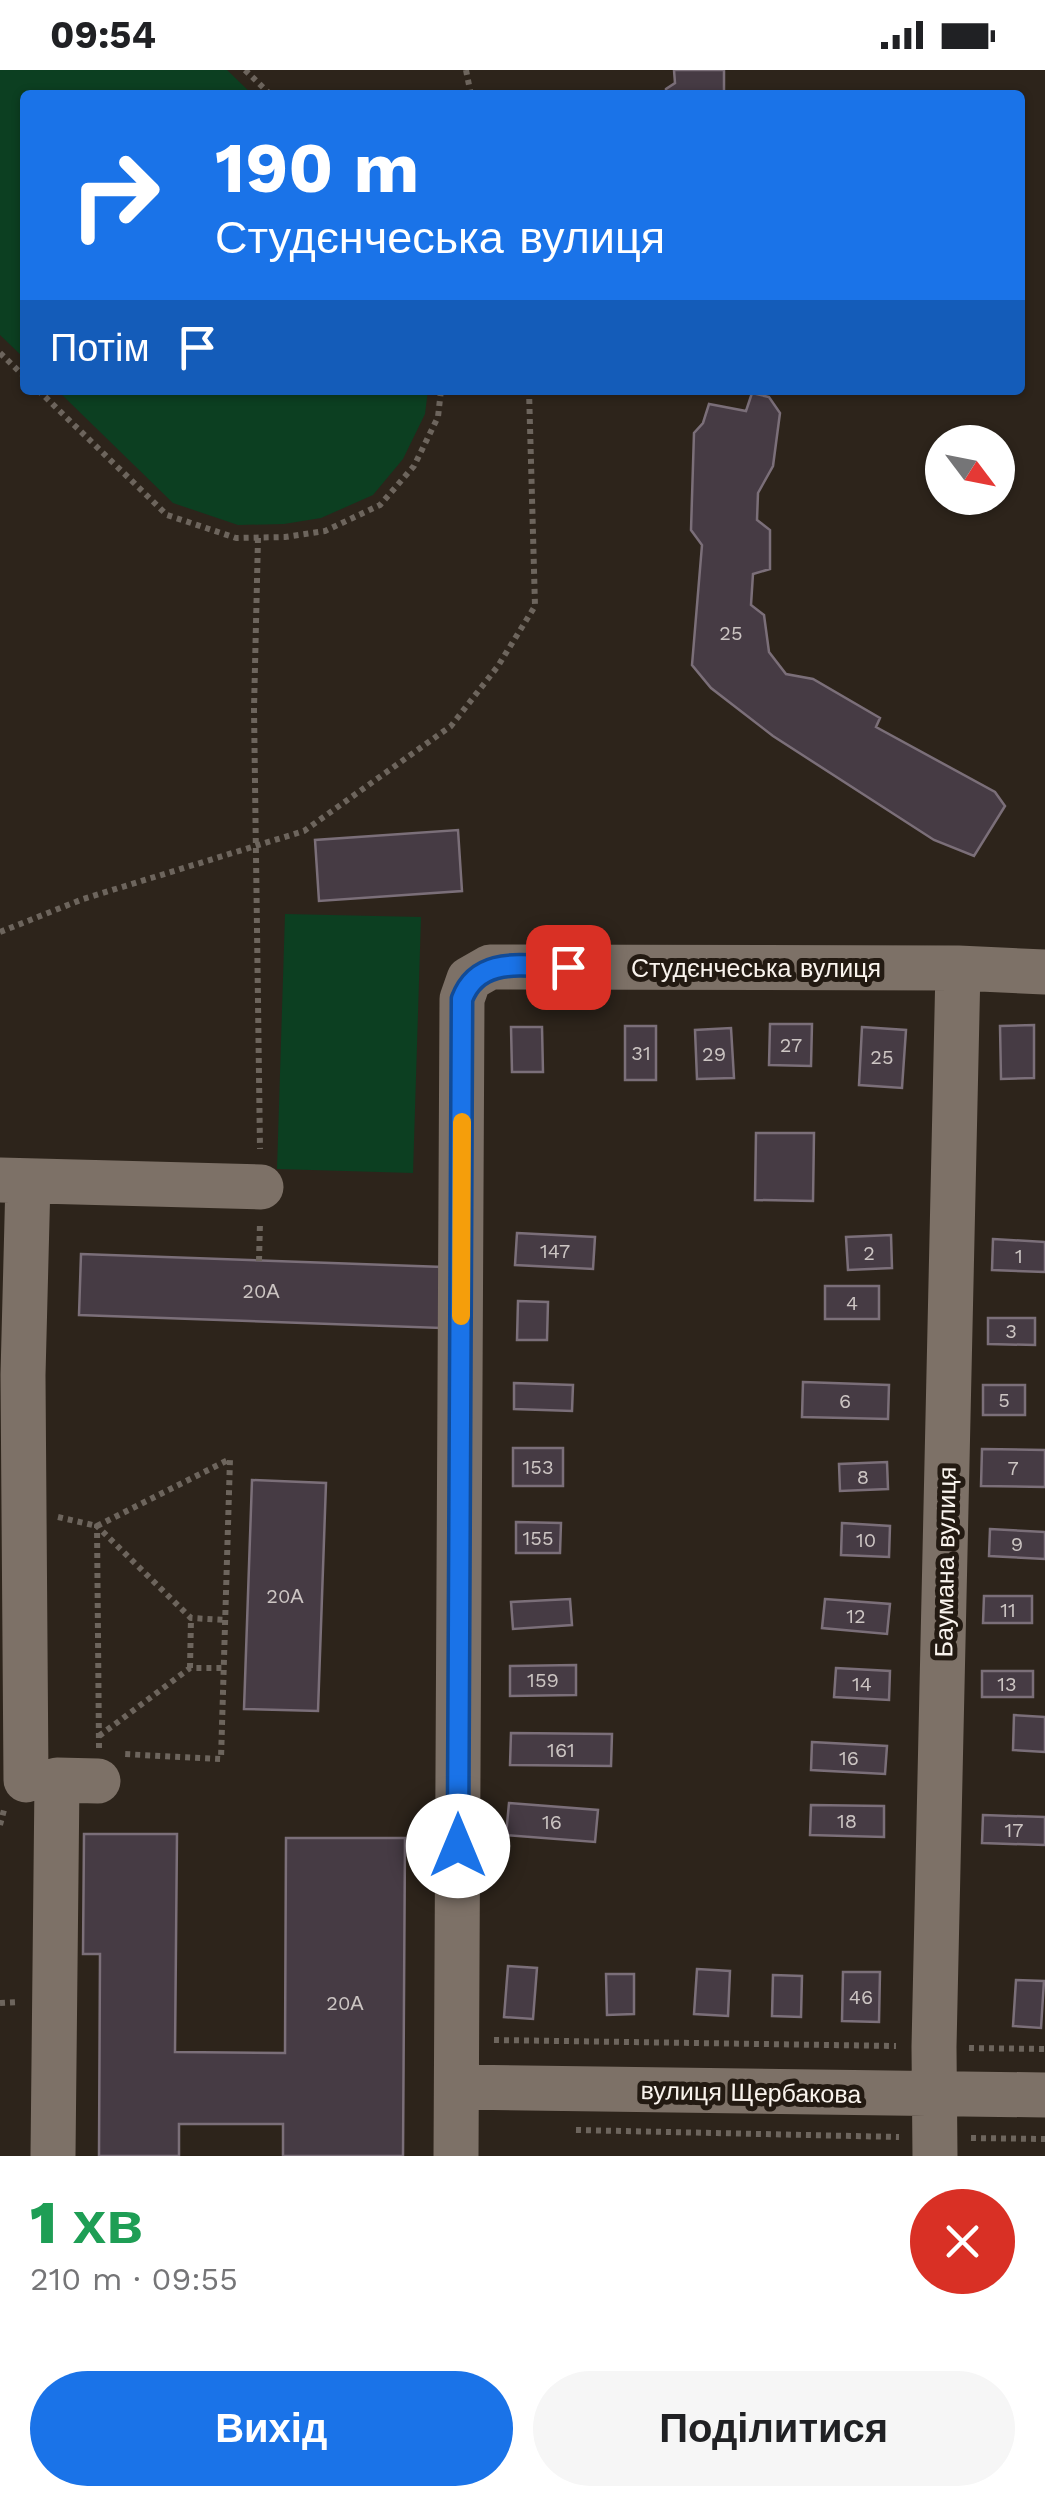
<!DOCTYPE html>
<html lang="uk">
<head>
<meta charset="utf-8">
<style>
	body { margin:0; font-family:"Work Sans",sans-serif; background:#f6f6f6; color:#202124; height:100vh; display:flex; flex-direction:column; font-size:38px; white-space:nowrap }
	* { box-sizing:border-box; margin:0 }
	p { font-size:32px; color:#757577 }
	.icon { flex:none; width:55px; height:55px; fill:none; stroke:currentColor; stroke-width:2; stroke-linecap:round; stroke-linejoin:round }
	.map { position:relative; height:2086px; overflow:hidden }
	.panel { display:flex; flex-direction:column; background:#fff; flex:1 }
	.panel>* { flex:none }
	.guide { position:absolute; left:20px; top:20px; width:1005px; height:305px; border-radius:10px; box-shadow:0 2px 8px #0004; background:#1a73e8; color:#fff; overflow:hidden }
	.needle { width:65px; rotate:122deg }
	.buttons { position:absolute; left:925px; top:355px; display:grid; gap:20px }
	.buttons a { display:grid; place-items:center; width:90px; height:90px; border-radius:50%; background:#fff; box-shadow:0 2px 8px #0004; font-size:50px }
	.pin { position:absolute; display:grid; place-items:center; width:85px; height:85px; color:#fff; margin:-42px; border-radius:20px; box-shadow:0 5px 15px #0006 }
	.me { position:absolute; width:110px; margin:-55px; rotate:0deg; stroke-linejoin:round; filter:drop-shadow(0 0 8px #0008) }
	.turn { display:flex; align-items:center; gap:35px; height:210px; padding:0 30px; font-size:45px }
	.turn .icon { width:130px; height:130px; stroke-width:2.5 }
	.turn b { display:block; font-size:70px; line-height:85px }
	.then { display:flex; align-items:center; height:95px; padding:0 30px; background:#0003; gap:20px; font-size:38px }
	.round { display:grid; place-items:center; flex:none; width:105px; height:105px; border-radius:52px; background:#f6f6f6 }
	.overview { display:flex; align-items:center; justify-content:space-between; height:170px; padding:0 30px }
	h1 { font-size:60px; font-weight:800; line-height:75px; color:#1e9e55 }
	.primary-button { display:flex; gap:20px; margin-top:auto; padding:20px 30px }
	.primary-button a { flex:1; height:115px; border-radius:60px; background:#1a73e8; color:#fff; font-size:40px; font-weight:800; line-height:115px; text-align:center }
	.primary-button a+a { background:#f6f6f6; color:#202124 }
	.status { display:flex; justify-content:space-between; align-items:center; height:70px; padding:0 50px; background:#fff; direction:ltr }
	.status svg { height:28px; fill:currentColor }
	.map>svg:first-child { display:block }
	.green { fill:#0c3f21 }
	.building { fill:#463b44; stroke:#7b6f79; stroke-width:2.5 }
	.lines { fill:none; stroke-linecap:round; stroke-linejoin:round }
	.path { stroke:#6d655d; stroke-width:6; stroke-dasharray:5 5; stroke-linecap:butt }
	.minor { stroke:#7d7167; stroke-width:45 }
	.route-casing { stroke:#114b97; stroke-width:25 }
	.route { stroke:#1a73e8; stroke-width:18 }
	.slow { stroke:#f59e0b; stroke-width:18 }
	.labels { text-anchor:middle; stroke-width:10; stroke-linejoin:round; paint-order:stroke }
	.number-label { font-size:20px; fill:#ccc5c3 }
	.street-label { font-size:25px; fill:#f9f3ed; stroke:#231a12 }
</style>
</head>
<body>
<div class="status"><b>09:54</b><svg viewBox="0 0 49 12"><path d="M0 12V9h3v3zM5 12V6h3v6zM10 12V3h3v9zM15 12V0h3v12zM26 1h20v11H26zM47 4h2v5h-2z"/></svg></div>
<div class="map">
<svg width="1045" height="2086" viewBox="0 0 1045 2086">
	<rect width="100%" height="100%" fill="#2d241b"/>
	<path class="green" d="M 0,0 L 227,0 L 253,25 L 25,25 L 25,289 L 0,265 Z
		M 57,320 L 428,320 L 425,344 L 403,389 L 373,425 L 321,448 L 284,454 L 238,455 L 173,433 Z
		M 285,844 L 421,847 L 413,1103 L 277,1099 Z"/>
	<path class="building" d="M 674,0 L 724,0 L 724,25 L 666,25 L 666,19 L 675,13 Z
		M 752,323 L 769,327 L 780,343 L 773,396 L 758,423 L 757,450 L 770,460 L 770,499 L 753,504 L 751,535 L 764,545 L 769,582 L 786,604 L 813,609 L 880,648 L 876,657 L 995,722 L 1005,736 L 974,786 L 934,770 L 773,666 L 711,618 L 692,595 L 702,475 L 691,460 L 694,363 L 703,353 L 709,334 L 746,341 Z
		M 458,760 L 462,821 L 319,831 L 315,770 Z
		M 770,954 L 812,954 L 811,996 L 769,995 Z
		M 1034,955 L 1034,1008 L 1001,1009 L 1000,956 Z
		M 625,956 L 656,956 L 656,1010 L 625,1010 Z
		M 511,957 L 542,957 L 543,1002 L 512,1002 Z
		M 862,957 L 906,960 L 902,1018 L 859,1015 Z
		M 731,958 L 734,1008 L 697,1009 L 695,960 Z
		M 756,1063 L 814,1063 L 813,1131 L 755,1130 Z
		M 517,1163 L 595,1167 L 593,1199 L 515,1195 Z
		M 891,1165 L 892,1198 L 848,1200 L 846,1167 Z
		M 993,1169 L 1045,1172 L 1045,1202 L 992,1200 Z
		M 81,1184 L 443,1197 L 441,1258 L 79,1245 Z
		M 825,1216 L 879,1216 L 879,1249 L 825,1249 Z
		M 518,1231 L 548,1232 L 547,1270 L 517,1270 Z
		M 988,1248 L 1035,1248 L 1035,1275 L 988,1274 Z
		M 803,1312 L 889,1315 L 888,1349 L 802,1347 Z
		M 514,1313 L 573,1315 L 572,1341 L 514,1339 Z
		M 983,1315 L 1025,1315 L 1025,1345 L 983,1345 Z
		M 513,1378 L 563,1378 L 563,1416 L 513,1416 Z
		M 982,1379 L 1045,1380 L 1045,1417 L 981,1416 Z
		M 887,1392 L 888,1419 L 840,1421 L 839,1394 Z
		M 252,1410 L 326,1413 L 318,1641 L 244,1639 Z
		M 516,1452 L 561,1453 L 560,1483 L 516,1483 Z
		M 842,1453 L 890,1456 L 889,1487 L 841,1485 Z
		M 990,1459 L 1045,1462 L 1045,1489 L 989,1486 Z
		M 984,1526 L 1032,1526 L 1032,1553 L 983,1553 Z
		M 570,1529 L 572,1555 L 513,1559 L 511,1532 Z
		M 825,1529 L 890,1534 L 887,1564 L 822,1558 Z
		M 576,1595 L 576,1625 L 510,1626 L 510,1596 Z
		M 836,1598 L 890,1601 L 889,1630 L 834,1627 Z
		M 982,1601 L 1033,1601 L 1033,1627 L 982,1627 Z
		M 1014,1645 L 1045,1647 L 1045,1682 L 1013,1680 Z
		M 511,1663 L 612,1664 L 611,1696 L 510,1695 Z
		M 812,1672 L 887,1676 L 885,1704 L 811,1700 Z
		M 509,1733 L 598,1740 L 595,1772 L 506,1765 Z
		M 811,1735 L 884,1736 L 884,1767 L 810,1765 Z
		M 983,1745 L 1045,1747 L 1045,1775 L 982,1773 Z
		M 84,1764 L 177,1764 L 175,1982 L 285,1983 L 286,1768 L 405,1768 L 403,2086 L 283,2086 L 283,2054 L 179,2054 L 179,2086 L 99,2086 L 100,1884 L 83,1884 Z
		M 508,1896 L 537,1898 L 533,1949 L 504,1947 Z
		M 697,1899 L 730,1901 L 728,1946 L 694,1944 Z
		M 843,1902 L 880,1902 L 879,1952 L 842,1951 Z
		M 606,1904 L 634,1904 L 634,1944 L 607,1945 Z
		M 773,1905 L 802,1906 L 801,1947 L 772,1946 Z
		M 1016,1910 L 1044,1911 L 1041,1958 L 1013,1956 Z"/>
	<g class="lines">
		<path class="path" d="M 245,0 L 271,25
			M 466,0 L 471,25
			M 0,283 L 25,307
			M 38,320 L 167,445 L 236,468 L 285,467 L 325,461 L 380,435 L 414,396 L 438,347 L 441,320
			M 258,468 L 254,639 L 260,1079
			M 0,862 L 83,829 L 304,761 L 451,656 L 498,596 L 535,536 L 529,320
			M 259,1191 L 260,1152
			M 58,1447 L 97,1456 L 230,1389 L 221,1689 L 123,1684
			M 190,1598 L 191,1548
			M 99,1666 L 190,1598 L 224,1598
			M 99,1678 L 97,1456 L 191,1548 L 226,1550
			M 0,1755 L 4,1740
			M 0,1933 L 19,1932
			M 494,1970 L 896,1976
			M 969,1978 L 1045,1979
			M 576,2060 L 899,2067
			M 971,2068 L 1045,2069"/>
		<path class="minor" d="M 0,1110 L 261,1117
			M 26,1710 L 23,1305 L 28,1111
			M 458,2017 L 1045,2025
			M 53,2086 L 57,1710 L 98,1711
			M 456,2086 L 462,929 L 469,909 L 490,897 L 958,898 L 1045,902
			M 935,2086 L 934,1977 L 958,898"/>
	</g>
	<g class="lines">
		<defs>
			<path id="route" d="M 458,1776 L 462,929 C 479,884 527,897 568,897"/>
		</defs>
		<use href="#route" class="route-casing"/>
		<use href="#route" class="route"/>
		<path class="slow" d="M 461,1246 L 462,1052"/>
	</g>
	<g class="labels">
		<g class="number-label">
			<text x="731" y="570">25</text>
			<text x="791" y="982">27</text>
			<text x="641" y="990">31</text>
			<text x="714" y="991">29</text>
			<text x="882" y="994">25</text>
			<text x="555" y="1188">147</text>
			<text x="869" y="1190">2</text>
			<text x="1019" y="1193">1</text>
			<text x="261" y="1228">20А</text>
			<text x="852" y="1240">4</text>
			<text x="1011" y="1268">3</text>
			<text x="1004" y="1337">5</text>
			<text x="845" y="1338">6</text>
			<text x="538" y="1404">153</text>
			<text x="1013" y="1405">7</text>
			<text x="863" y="1414">8</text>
			<text x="538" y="1475">155</text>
			<text x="866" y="1477">10</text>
			<text x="1017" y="1481">9</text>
			<text x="285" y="1533">20А</text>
			<text x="1008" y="1547">11</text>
			<text x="856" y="1553">12</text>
			<text x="543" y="1617">159</text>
			<text x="862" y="1621">14</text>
			<text x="1007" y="1621">13</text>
			<text x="561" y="1687">161</text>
			<text x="849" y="1695">16</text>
			<text x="847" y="1758">18</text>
			<text x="552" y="1759">16</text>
			<text x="1014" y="1767">17</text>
			<text x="861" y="1934">46</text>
			<text x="345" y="1940">20А</text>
		</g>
		<g class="street-label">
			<text x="756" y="907">Студєнчеська вулиця</text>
			<text transform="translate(945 1492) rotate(-89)" y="9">Баумана вулиця</text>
			<text transform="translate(751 2022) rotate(1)" y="9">вулиця Щербакова</text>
		</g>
	</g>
</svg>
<div class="buttons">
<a><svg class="needle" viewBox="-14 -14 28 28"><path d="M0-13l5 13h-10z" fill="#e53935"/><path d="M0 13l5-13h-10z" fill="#757577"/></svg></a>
</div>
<div class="pin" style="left:568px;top:897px;background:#d93025"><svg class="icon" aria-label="arrive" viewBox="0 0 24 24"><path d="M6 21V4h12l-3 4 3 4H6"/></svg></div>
<svg class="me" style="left:458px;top:1776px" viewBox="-20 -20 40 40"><circle r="19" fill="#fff"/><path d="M0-13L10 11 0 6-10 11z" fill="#1a73e8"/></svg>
<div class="guide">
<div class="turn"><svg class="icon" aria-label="right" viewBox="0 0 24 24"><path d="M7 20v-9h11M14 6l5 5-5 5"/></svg><div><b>190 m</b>Студєнчеська вулиця</div></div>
<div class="then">Потім<svg class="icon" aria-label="arrive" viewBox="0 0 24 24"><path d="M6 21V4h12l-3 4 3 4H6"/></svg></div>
</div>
</div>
<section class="panel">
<div class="overview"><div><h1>1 хв</h1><p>210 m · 09:55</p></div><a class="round" style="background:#d93025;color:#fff"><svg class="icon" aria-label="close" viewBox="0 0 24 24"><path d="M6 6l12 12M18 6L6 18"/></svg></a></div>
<div class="primary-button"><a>Вихід</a><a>Поділитися</a></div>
</section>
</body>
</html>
